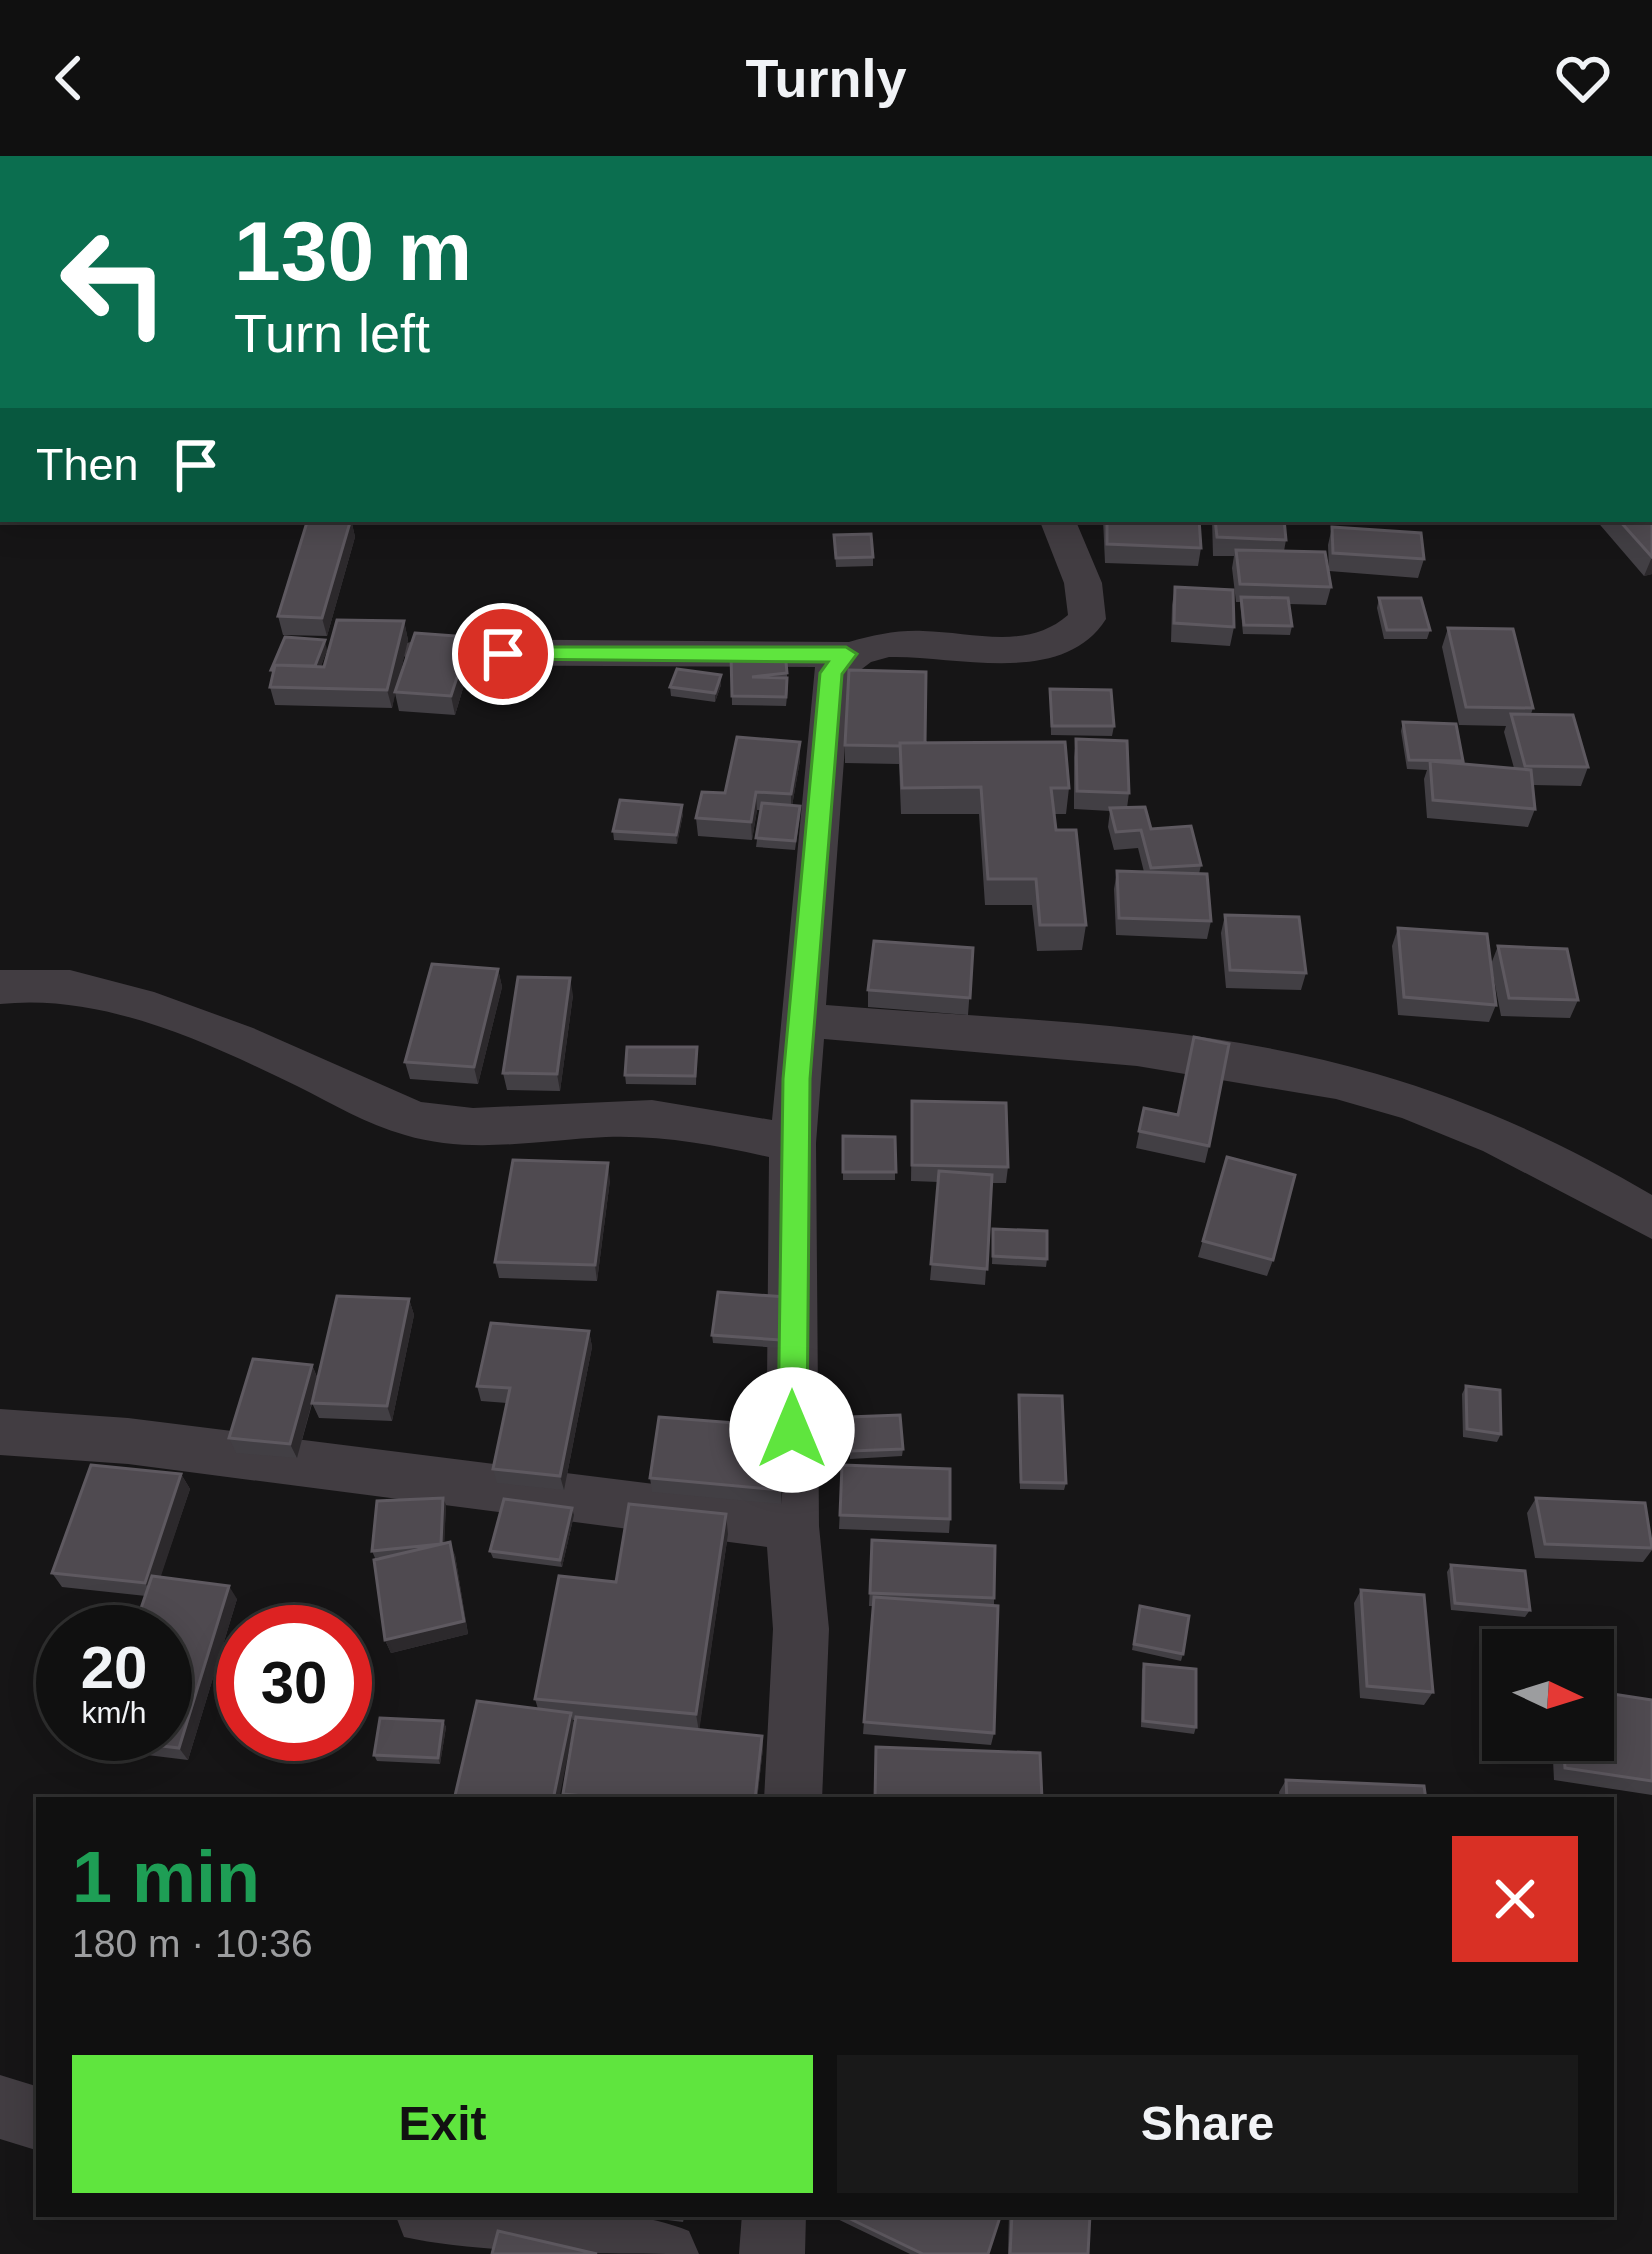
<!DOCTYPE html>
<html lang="en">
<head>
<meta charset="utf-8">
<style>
	body { margin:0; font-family:Arial,sans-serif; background:#191919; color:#f1f3f6; height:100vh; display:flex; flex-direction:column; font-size:45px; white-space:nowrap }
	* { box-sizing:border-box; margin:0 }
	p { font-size:39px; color:#9c9d9f }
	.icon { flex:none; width:66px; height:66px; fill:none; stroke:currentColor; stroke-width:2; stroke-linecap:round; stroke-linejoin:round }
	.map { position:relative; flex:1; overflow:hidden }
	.details { position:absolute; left:36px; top:1641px; width:1578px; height:420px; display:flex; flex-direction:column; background:#101010; border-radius:0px; box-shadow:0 6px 30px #0003,0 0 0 3px #303030 }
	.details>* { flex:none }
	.hud { position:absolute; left:0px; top:0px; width:1653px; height:366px; box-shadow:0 6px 30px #0003,0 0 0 3px #303030; background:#0b6e4f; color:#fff; overflow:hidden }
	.needle { width:78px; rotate:94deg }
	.tools { position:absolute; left:1482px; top:1473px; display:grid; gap:24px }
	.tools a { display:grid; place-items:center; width:132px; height:132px; border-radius:0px; background:#101010; box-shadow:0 6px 30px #0003,0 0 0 3px #303030; font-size:60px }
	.speed { position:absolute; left:36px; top:1449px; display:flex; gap:24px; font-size:60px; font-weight:700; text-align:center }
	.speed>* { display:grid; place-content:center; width:156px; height:156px; border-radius:50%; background:#101010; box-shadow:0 6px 30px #0003,0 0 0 3px #303030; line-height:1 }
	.speed small { font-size:30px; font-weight:400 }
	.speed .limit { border:18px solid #d22; background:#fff; color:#111 }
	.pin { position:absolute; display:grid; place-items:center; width:102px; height:102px; color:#fff; margin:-51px; border:6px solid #fff; border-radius:50%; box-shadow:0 3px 12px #0007 }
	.me { position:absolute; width:132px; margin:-66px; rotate:0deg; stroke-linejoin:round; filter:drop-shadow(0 0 9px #0008) }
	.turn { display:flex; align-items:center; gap:42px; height:252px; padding:0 36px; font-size:54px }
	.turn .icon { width:156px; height:156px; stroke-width:2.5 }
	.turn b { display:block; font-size:84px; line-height:102px }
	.then { display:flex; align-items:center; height:114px; padding:0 36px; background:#0003; gap:24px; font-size:45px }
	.round { display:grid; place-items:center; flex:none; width:126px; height:126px; border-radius:0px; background:#191919 }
	.overview { display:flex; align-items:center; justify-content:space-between; height:204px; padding:0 36px }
	h1 { font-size:72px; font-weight:600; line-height:90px; color:#1e9e55 }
	.button { display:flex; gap:24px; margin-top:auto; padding:24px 36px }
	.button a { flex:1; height:138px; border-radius:0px; background:#5fe53e; color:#111; font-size:48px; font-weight:600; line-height:138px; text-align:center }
	.button a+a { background:#191919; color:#f1f3f6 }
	header { display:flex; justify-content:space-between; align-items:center; height:156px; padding:0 36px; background:#101010; font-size:54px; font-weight:600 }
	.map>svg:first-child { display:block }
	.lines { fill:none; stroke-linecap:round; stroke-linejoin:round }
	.street { fill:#423d42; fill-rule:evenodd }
	.wall { fill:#423f44 }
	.shaded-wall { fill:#2c292c }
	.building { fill:#4f4a50; stroke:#5e5960; stroke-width:3 }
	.route { fill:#5fe53e; stroke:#3e9528; stroke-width:3 }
</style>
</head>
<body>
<header><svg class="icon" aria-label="back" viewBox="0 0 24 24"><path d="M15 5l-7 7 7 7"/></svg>Turnly<svg class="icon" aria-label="heart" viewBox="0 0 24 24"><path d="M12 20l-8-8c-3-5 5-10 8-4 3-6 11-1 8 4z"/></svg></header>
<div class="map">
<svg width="1652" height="2098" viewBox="0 0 1652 2098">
	<rect width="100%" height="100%" fill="#161516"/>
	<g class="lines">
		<path class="street" d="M 993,0 L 1023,0 L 1024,3 L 994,3 Z
			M 1210,0 L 1240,0 L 1241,3 L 1211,3 Z
			M 1347,0 L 1378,0 L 1380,3 L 1349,3 Z
			M 1650,82 L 1652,82 L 1652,102 L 1650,102 Z
			M 1039,363 L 1075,363 L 1102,427 L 1106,463 C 1062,532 956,499 889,501 L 871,506 L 850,522 L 826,849 C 1009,864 1200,866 1377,918 C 1474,946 1565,988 1652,1039 L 1652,1083 L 1483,995 L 1402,962 L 1336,943 L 1137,910 L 824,883 L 816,987 L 819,1370 L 829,1473 L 822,1644 L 764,1644 L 773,1473 L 767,1391 L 128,1308 L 0,1299 L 0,1253 L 128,1262 L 766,1342 L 769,1001 C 715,989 662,979 606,981 C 539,984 471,999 405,979 C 366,968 333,948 297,930 C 206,886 103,837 0,848 L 0,814 L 70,814 L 154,836 L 253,872 L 421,946 L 473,952 L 652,944 L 772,964 L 815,511 L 421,509 L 407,505 L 402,496 L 407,487 L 421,483 L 849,486 C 874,479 897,474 923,475 C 973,476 1027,495 1068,459 L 1064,427 Z
			M 0,1919 L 39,1931 L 39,1995 L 0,1983 Z
			M 395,2058 C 480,2058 613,2043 689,2075 L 699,2098 C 613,2098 481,2098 404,2081 Z
			M 742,2058 L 806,2058 L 805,2098 L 739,2098 Z"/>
	</g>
	<path class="wall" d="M 222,0 L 300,0 L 299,3 Z
		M 347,0 L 389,0 L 388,3 L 347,3 Z
		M 1639,0 L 1652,0 L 1652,48 L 1650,45 L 1650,3 L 1638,3 Z
		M 1650,155 L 1652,155 L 1652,277 L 1650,277 L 1650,208 L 1652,208 L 1650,203 Z
		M 1652,331 L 1652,418 L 1644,420 L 1595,363 L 1650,363 Z
		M 351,363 L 355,381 L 327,480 L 283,479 L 278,460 Z
		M 1103,363 L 1199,363 L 1201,392 L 1198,410 L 1105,407 Z
		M 1212,363 L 1284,363 L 1286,384 L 1284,395 L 1331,431 L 1326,449 L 1289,448 L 1292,470 L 1290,479 L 1243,478 L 1240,446 L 1236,446 L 1232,412 L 1234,400 L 1213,400 Z
		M 1332,371 L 1424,403 L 1418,422 L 1329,415 L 1328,389 Z
		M 834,379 L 873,401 L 873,410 L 836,411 Z
		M 1175,431 L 1234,471 L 1230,490 L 1171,486 L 1172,449 Z
		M 1379,442 L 1430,474 L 1427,483 L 1384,483 L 1377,452 Z
		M 404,465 L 408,484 L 396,533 L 473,499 L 455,559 L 399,555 L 395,537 L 392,552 L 275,549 L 270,531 L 273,519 L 271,514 L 327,494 L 321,510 L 324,511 Z
		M 1448,472 L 1533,552 L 1531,558 L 1588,611 L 1581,630 L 1533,629 L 1535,653 L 1528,671 L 1427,662 L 1424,623 L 1427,614 L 1407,613 L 1401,575 L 1403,566 L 1463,605 L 1462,608 L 1514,612 L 1504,576 L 1506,570 L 1459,569 L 1442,491 Z
		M 785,495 L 788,531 L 786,550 L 732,549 L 731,498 Z
		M 721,529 L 715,546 L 671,540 L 670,531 Z
		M 1050,533 L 1114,570 L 1112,580 L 1051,579 Z
		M 1076,583 L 1129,637 L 1127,652 L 1151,673 L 1201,709 L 1199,718 L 1211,765 L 1207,783 L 1116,779 L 1114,733 L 1117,715 L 1144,716 L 1138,692 L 1114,694 L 1108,671 L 1110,655 L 1074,653 L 1074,601 Z
		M 925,587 L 1069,632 L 1066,658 L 1054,658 L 1056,674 L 1086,769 L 1082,794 L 1037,795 L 1032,749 L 985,749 L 979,658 L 901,658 L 899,608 L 845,607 L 845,589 Z
		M 800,604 L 792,650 L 800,659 L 795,694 L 756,691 L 761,654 L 757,654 L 752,684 L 698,680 L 696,662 L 725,637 Z
		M 683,658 L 677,688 L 614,684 L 613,675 Z
		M 1225,759 L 1306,817 L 1301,834 L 1226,832 L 1221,777 Z
		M 1398,772 L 1496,849 L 1489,866 L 1398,859 L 1392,790 Z
		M 1498,790 L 1578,844 L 1570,862 L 1501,860 L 1491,808 Z
		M 973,792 L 968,859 L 868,851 L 868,834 Z
		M 498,813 L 502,831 L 478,928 L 410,923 L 405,906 Z
		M 573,839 L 560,935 L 507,934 L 503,917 Z
		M 697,891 L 696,929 L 626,928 L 625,919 Z
		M 912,945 L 1008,1011 L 1006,1027 L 992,1027 L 985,1129 L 930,1124 L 939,1026 L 911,1025 Z
		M 1144,952 L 1178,959 L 1209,990 L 1205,1007 L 1136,992 Z
		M 843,980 L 895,981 L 895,1024 L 843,1024 Z
		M 1227,1001 L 1273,1104 L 1267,1120 L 1198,1101 Z
		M 610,1024 L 597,1125 L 499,1122 L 495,1106 Z
		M 993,1073 L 1047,1103 L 1046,1111 L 992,1108 Z
		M 409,1143 L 414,1159 L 392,1265 L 319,1262 L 312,1247 L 314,1241 L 297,1302 L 236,1297 L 229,1282 L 312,1209 L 318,1223 Z
		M 786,1149 L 780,1192 L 713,1187 L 712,1179 Z
		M 589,1175 L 592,1191 L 564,1334 L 497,1327 L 493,1313 L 507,1247 L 481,1245 L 477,1230 Z
		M 1466,1230 L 1501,1278 L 1497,1286 L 1463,1281 L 1462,1238 Z
		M 1019,1239 L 1066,1327 L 1064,1334 L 1020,1333 Z
		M 849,1261 L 903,1293 L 902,1300 L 850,1303 Z
		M 787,1271 L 788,1286 L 781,1348 L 652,1336 L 650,1322 Z
		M 842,1309 L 950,1363 L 949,1377 L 839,1373 Z
		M 181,1318 L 190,1333 L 160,1421 L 237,1443 L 188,1604 L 106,1594 L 96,1582 L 146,1440 L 62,1431 L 52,1417 Z
		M 1536,1342 L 1652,1383 L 1652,1394 L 1643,1406 L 1535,1402 L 1527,1357 Z
		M 446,1349 L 444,1387 L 455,1399 L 468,1478 L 391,1497 L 385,1484 L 384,1401 L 375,1402 L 372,1395 Z
		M 574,1359 L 562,1411 L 493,1402 L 490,1395 Z
		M 728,1378 L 699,1573 L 762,1580 L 763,1592 L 757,1644 L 565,1644 L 563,1638 L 576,1564 L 573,1564 L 574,1569 L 538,1553 L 535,1543 L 616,1426 Z
		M 872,1384 L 994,1442 L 994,1577 L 991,1589 L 863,1578 L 873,1450 L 869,1450 Z
		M 1451,1409 L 1530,1454 L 1525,1461 L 1451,1454 L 1447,1416 Z
		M 1361,1434 L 1433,1536 L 1424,1549 L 1360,1542 L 1354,1447 Z
		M 1140,1450 L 1183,1498 L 1181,1505 L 1132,1494 Z
		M 1144,1508 L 1196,1571 L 1194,1578 L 1141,1571 L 1142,1514 Z
		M 1652,1544 L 1652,1639 L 1554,1624 L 1552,1584 L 1593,1584 Z
		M 443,1565 L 446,1571 L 440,1608 L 377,1605 L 374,1599 Z
		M 1286,1624 L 1426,1644 L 1280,1644 L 1279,1636 Z
		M 619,2058 L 685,2058 L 683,2066 Z
		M 827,2058 L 1001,2058 L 988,2098 L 910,2098 Z
		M 1009,2058 L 1090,2058 L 1088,2098 L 1008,2098 Z"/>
	<path class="shaded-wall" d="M 351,363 L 355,381 L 327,480 L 322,462 Z
		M 1652,401 L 1652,418 L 1644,420 Z
		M 404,465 L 408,484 L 392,552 L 387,534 Z
		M 470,481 L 473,499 L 455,559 L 451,540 Z
		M 325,484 L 327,494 L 315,526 L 313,517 Z
		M 721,519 L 721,529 L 715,546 L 715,537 Z
		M 800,586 L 800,604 L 791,656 L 791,638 Z
		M 756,636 L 757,654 L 752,684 L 751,666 Z
		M 682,649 L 683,658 L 677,688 L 676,679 Z
		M 498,813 L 502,831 L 478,928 L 474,911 Z
		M 570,822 L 573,839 L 560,935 L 557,918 Z
		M 608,1007 L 610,1024 L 597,1125 L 595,1109 Z
		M 409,1143 L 414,1159 L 392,1265 L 387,1250 Z
		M 589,1175 L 592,1191 L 564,1334 L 560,1320 Z
		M 312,1209 L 318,1224 L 297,1302 L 290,1288 Z
		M 787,1271 L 788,1286 L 781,1348 L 781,1334 Z
		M 181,1318 L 190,1333 L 154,1441 L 145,1427 Z
		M 443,1342 L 446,1349 L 444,1396 L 441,1389 Z
		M 572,1352 L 574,1359 L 562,1411 L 560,1404 Z
		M 726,1358 L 728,1378 L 699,1576 L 696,1558 Z
		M 450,1386 L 455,1399 L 468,1478 L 391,1497 L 385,1484 Z
		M 229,1430 L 237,1443 L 188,1604 L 179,1592 Z
		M 571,1557 L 574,1569 L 559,1644 L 553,1644 Z
		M 443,1565 L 446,1571 L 440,1608 L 438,1602 Z
		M 762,1580 L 763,1592 L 757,1644 L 755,1644 Z"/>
	<path class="building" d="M 26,0 L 54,0 L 51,3 L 23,3 Z
		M 77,0 L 147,0 L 145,3 L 75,3 Z
		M 814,0 L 844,0 L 844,3 L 814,3 Z
		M 1442,0 L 1520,0 L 1522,3 L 1443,3 Z
		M 1582,0 L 1586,0 L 1588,3 L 1537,2 Z
		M 1642,0 L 1652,0 L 1652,19 L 1650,15 L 1650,3 L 1643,3 Z
		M 1650,208 L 1652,208 L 1652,257 L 1650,253 Z
		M 1652,331 L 1652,401 L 1618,363 L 1650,363 L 1650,332 Z
		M 308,363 L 351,363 L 322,462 L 278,460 Z
		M 1107,363 L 1199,363 L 1201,392 L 1107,388 Z
		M 1215,363 L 1284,363 L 1286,384 L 1217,381 Z
		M 1332,371 L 1421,377 L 1424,403 L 1333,397 Z
		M 871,378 L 873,401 L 836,402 L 834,379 Z
		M 1236,394 L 1325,396 L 1331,431 L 1240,428 Z
		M 1175,431 L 1233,434 L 1234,471 L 1174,467 Z
		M 1241,441 L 1288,442 L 1292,470 L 1244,469 Z
		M 1379,442 L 1421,442 L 1430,474 L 1387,474 Z
		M 337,464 L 404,465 L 387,534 L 270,531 L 275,509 L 324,511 Z
		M 1448,472 L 1513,473 L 1533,552 L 1466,551 Z
		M 415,477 L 470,481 L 451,540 L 395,536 Z
		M 285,481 L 325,484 L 315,510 L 275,509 L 274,514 L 271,514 Z
		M 785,495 L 787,517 L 752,521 L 787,522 L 786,541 L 732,540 L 731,498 Z
		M 677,513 L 721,519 L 715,537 L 670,531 Z
		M 849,514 L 926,516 L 925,587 L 900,587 L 900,590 L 845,589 Z
		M 1050,533 L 1111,534 L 1114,570 L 1052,570 Z
		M 1511,558 L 1573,559 L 1588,611 L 1525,610 Z
		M 1403,566 L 1456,568 L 1463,605 L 1409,604 Z
		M 737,581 L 800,586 L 791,638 L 756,636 L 751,666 L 696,662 L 702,636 L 725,637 Z
		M 1076,583 L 1127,585 L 1129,637 L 1077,635 Z
		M 1065,586 L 1069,632 L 1051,632 L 1056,674 L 1076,674 L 1086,769 L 1040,769 L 1036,723 L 988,723 L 981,631 L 902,632 L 900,587 Z
		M 1430,605 L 1531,614 L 1535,653 L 1433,644 Z
		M 620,644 L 682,649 L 676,679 L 613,675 Z
		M 762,647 L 800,650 L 795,685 L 756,682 Z
		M 1145,651 L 1151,673 L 1191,670 L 1201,709 L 1151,712 L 1141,674 L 1116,676 L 1110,652 Z
		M 1117,715 L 1207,718 L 1211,765 L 1119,762 Z
		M 1225,759 L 1299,761 L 1306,817 L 1230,814 Z
		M 1398,772 L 1487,778 L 1496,849 L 1404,841 Z
		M 874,785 L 973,792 L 970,842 L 868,834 Z
		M 1498,790 L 1567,793 L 1578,844 L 1509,842 Z
		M 432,808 L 498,813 L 474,911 L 405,906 Z
		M 518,821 L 570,822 L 557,918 L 503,917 Z
		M 1194,881 L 1229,888 L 1209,990 L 1139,975 L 1144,952 L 1178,959 Z
		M 627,891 L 697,891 L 695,920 L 625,919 Z
		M 912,945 L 1006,947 L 1008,1011 L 912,1009 Z
		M 843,980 L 895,981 L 896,1016 L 843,1016 Z
		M 1227,1001 L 1295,1019 L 1273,1104 L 1203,1085 Z
		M 513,1004 L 608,1007 L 595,1109 L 495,1106 Z
		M 939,1015 L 992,1019 L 987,1113 L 931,1108 Z
		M 993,1073 L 1047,1075 L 1047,1103 L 993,1100 Z
		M 718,1136 L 786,1141 L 780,1184 L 712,1179 Z
		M 337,1140 L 409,1143 L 387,1250 L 312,1247 Z
		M 491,1167 L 589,1175 L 560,1320 L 493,1313 L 510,1232 L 477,1230 Z
		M 253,1203 L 312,1209 L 290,1288 L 229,1282 Z
		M 1466,1230 L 1500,1234 L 1501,1278 L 1467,1273 Z
		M 1019,1239 L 1062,1240 L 1066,1327 L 1021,1326 Z
		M 900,1259 L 903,1293 L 851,1295 L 849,1261 Z
		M 659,1261 L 787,1271 L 781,1334 L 650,1322 Z
		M 91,1309 L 181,1318 L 145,1427 L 52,1417 Z
		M 842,1309 L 950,1313 L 950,1363 L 840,1359 Z
		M 443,1342 L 441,1388 L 372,1395 L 377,1345 Z
		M 1536,1342 L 1645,1347 L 1652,1392 L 1545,1388 Z
		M 504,1343 L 572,1352 L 560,1404 L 490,1395 Z
		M 629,1348 L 726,1358 L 696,1558 L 535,1543 L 559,1420 L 616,1426 Z
		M 872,1384 L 995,1390 L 994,1442 L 870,1437 Z
		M 450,1386 L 464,1465 L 385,1484 L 374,1404 Z
		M 1451,1409 L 1525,1415 L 1530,1454 L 1455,1447 Z
		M 152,1420 L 229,1430 L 179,1592 L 96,1582 L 98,1578 L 165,1578 L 165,1476 L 133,1476 Z
		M 1361,1434 L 1424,1439 L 1433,1536 L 1367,1530 Z
		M 874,1441 L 998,1450 L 994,1577 L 864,1566 Z
		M 1140,1450 L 1189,1460 L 1183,1498 L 1134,1488 Z
		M 1144,1508 L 1196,1513 L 1196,1571 L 1143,1565 Z
		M 1593,1535 L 1652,1544 L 1652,1625 L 1565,1612 L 1563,1584 L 1593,1584 Z
		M 477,1545 L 571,1557 L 553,1644 L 454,1644 Z
		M 576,1561 L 762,1580 L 755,1644 L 626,1644 L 563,1638 Z
		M 380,1562 L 443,1565 L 438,1602 L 374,1599 Z
		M 876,1591 L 1040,1597 L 1042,1644 L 875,1644 Z
		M 1286,1624 L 1424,1630 L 1426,1644 L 1287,1644 Z
		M 840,2058 L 1001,2058 L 988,2098 L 923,2098 Z
		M 1012,2058 L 1090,2058 L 1088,2098 L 1010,2098 Z
		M 498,2075 L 597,2098 L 492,2098 Z"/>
	<path class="route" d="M 503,491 L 846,491 L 857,498 L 842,518 L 810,923 L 807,1274 L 803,1283 L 792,1287 L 782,1283 L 778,1274 L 783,923 L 820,517 L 828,506 L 495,503 L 492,498 Z"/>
</svg>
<div class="tools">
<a><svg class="needle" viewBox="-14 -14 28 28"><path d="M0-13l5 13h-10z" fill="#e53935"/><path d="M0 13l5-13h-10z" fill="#9c9d9f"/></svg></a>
</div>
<div class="speed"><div>20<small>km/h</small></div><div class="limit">30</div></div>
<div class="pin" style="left:503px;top:498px;background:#d93025"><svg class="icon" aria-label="arrive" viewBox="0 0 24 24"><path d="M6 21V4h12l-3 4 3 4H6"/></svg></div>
<svg class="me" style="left:792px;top:1274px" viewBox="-20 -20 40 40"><circle r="19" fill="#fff"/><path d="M0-13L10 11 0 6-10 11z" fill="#5fe53e"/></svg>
<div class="hud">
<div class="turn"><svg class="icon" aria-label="left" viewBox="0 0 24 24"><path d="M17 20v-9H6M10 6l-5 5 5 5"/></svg><div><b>130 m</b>Turn left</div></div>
<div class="then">Then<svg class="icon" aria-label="arrive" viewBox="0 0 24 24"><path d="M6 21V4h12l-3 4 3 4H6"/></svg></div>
</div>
<section class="details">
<div class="overview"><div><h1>1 min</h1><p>180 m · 10:36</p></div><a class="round" style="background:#d93025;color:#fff"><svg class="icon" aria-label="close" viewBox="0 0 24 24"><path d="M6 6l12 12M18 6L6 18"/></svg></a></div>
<div class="button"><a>Exit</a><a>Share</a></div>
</section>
</div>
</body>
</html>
